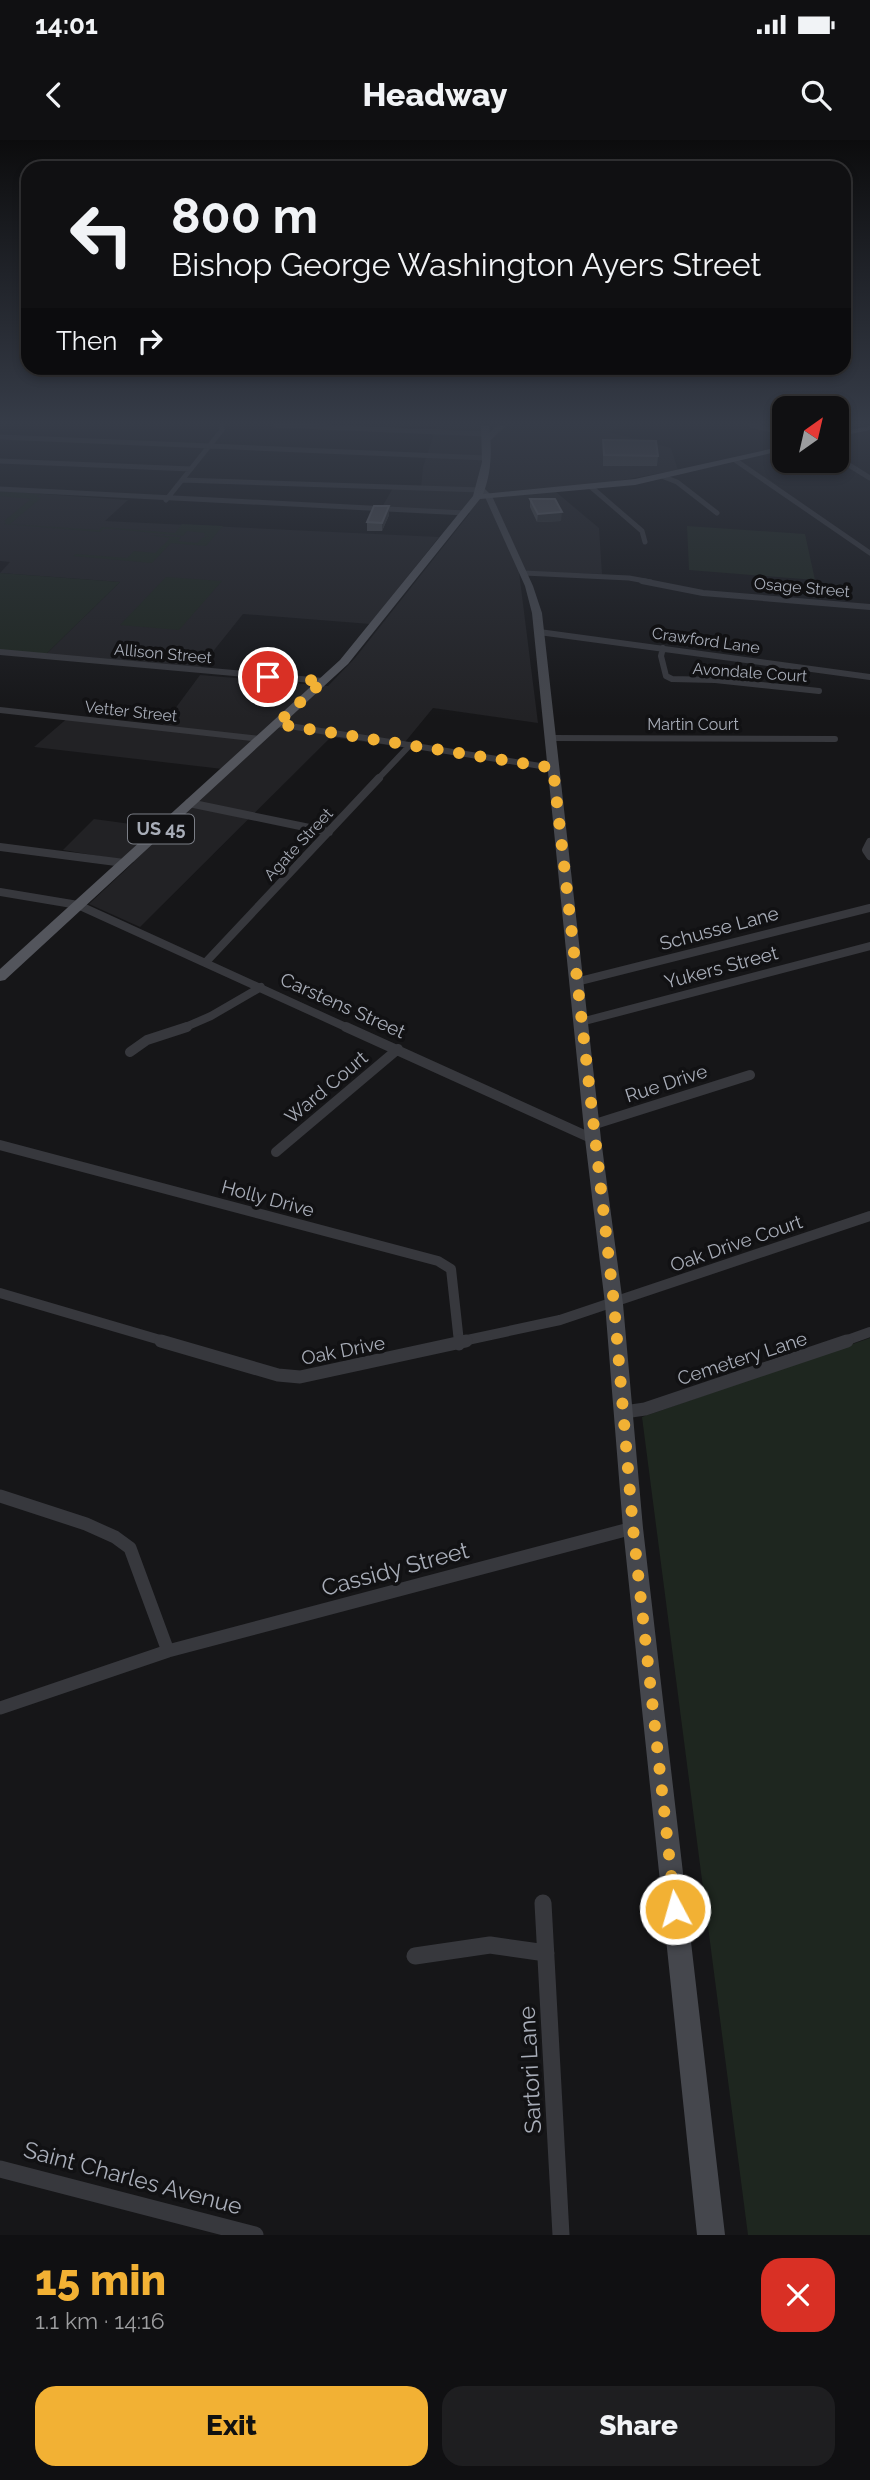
<!DOCTYPE html>
<html lang="en">
<head>
<meta charset="utf-8">
<style>
	body { margin:0; font-family:Raleway,sans-serif; background:#1e1e20; color:#f1f3f6; height:100vh; display:flex; flex-direction:column; font-size:26px; white-space:nowrap }
	* { box-sizing:border-box; margin:0 }
	p { font-size:23px; color:#9c9d9f }
	.icon { flex:none; width:38px; height:38px; fill:none; stroke:currentColor; stroke-width:2; stroke-linecap:round; stroke-linejoin:round }
	.map { position:relative; height:2095px; overflow:hidden }
	.side { display:flex; flex-direction:column; background:#101012; flex:1 }
	.side>* { flex:none }
	.banner { position:absolute; left:21px; top:21px; width:830px; height:214px; border-radius:21px; box-shadow:0 4px 10px #0003,0 0 0 2px #303032; background:#101012; color:#f1f3f6; overflow:hidden }
	.needle { width:46px; rotate:34deg }
	.buttons { position:absolute; left:772px; top:256px; display:grid; gap:14px }
	.buttons a { display:grid; place-items:center; width:77px; height:77px; border-radius:14px; background:#101012; box-shadow:0 4px 10px #0003,0 0 0 2px #303032; font-size:35px }
	.pin { position:absolute; display:grid; place-items:center; width:60px; height:60px; color:#fff; margin:-30px; border:4px solid #fff; border-radius:50%; box-shadow:0 2px 7px #0007 }
	.me { position:absolute; width:77px; margin:-38px; rotate:354deg; stroke-linejoin:round; filter:drop-shadow(0 0 5px #0008) }
	.turn { display:flex; align-items:center; gap:24px; height:147px; padding:0 35px; font-size:32px }
	.turn .icon { width:91px; height:91px; stroke-width:2.5 }
	.turn b { display:block; font-size:49px; line-height:60px }
	.then { display:flex; align-items:center; height:66px; padding:0 35px; background:#0003; gap:14px; font-size:26px }
	.round { display:grid; place-items:center; flex:none; width:74px; height:74px; border-radius:21px; background:#1e1e20 }
	.overview { display:flex; align-items:center; justify-content:space-between; height:119px; padding:0 35px }
	h1 { font-size:42px; font-weight:800; line-height:52px; color:#f2b134 }
	.cta { display:flex; gap:14px; margin-top:auto; padding:14px 35px }
	.cta a { flex:1; height:80px; border-radius:21px; background:#f2b134; color:#111; font-size:28px; font-weight:800; line-height:80px; text-align:center }
	.cta a+a { background:#1e1e20; color:#f1f3f6 }
	.status { display:flex; justify-content:space-between; align-items:center; height:49px; padding:0 35px; background:#101012; direction:ltr }
	.status svg { height:19px; fill:currentColor }
	header { display:flex; justify-content:space-between; align-items:center; height:91px; padding:0 35px; background:#101012; font-size:32px; font-weight:800 }
	.map>svg:first-child { display:block }
	.built { fill:#222225 }
	.green { fill:#1e261f }
	.lines { fill:none; stroke-linecap:round; stroke-linejoin:round }
	.street-far5 { stroke:#37383d; stroke-width:5 }
	.street-far4 { stroke:#37383d; stroke-width:6 }
	.street-far3 { stroke:#37383d; stroke-width:8 }
	.street-far2 { stroke:#37383d; stroke-width:10 }
	.street-far1 { stroke:#37383d; stroke-width:13 }
	.street { stroke:#37383d; stroke-width:17 }
	.secondary { fill:#45474d; fill-rule:evenodd }
	.primary { fill:#53555c; fill-rule:evenodd }
	.wall { fill:#47494d }
	.shaded-wall { fill:#2f3033 }
	.building { fill:#525359; stroke:#5f6168; stroke-width:2 }
	.route { stroke:#f2b134; stroke-width:12; stroke-dasharray:0 21.6 }
	.labels { text-anchor:middle; stroke-width:7; stroke-linejoin:round; paint-order:stroke }
	.far-street-label { font-size:16px; fill:#a8adb8; stroke:#111113 }
	.shield { fill:#111113; stroke:#7b7e86; stroke-width:2 }
	.shield-label { font-size:18px; font-weight:bold; fill:#a8adb8 }
	.street-label { font-size:19px; fill:#a8adb8; stroke:#111113 }
	.near-street-label { font-size:23px; fill:#a8adb8; stroke:#111113 }
</style>
</head>
<body>
<div class="status"><b>14:01</b><svg viewBox="0 0 49 12"><path d="M0 12V9h3v3zM5 12V6h3v6zM10 12V3h3v9zM15 12V0h3v12zM26 1h20v11H26zM47 4h2v5h-2z"/></svg></div>
<header><svg class="icon" aria-label="back" viewBox="0 0 24 24"><path d="M15 5l-7 7 7 7"/></svg>Headway<svg class="icon" aria-label="search" viewBox="0 0 24 24"><circle cx="10" cy="10" r="6"/><path d="M15 15l6 6"/></svg></header>
<div class="map">
<svg width="870" height="2095" viewBox="0 0 870 2095">
	<rect width="100%" height="100%" fill="#161618"/>
	<path class="built" d="M 437,285 L 626,285 L 608,292 L 671,308 L 678,330 L 556,352 L 599,388 L 602,434 L 519,432 L 538,583 L 433,568 L 401,607 L 331,597 L 140,787 L 89,764 L 134,722 L 63,710 L 94,679 L 168,689 L 231,630 L 34,607 L 70,576 L 163,585 L 200,535 L 328,546 L 355,518 L 470,373 L 382,367 L 393,348 L 421,349 L 423,327 Z
		M 0,351 L 128,360 L 105,381 L 439,397 L 370,484 L 243,474 L 199,529 L 45,515 L 120,442 L 0,433 L 10,422 L 0,421 Z"/>
	<path class="green" d="M 0,351 L 41,354 L 37,357 L 41,358 L 10,384 L 99,390 L 102,387 L 175,393 L 182,384 L 223,386 L 206,406 L 171,403 L 152,423 L 73,416 L 76,414 L 127,418 L 134,411 L 155,413 L 170,398 L 150,395 L 181,397 L 178,401 L 197,403 L 202,398 L 209,396 L 204,396 L 205,393 L 187,391 L 183,396 L 114,389 L 103,389 L 100,392 L 4,384 L 7,382 L 4,381 L 31,359 L 0,356 Z
		M 687,386 L 805,394 L 815,440 L 689,430 Z
		M 0,433 L 120,442 L 45,515 L 0,511 Z
		M 166,437 L 222,441 L 179,490 L 120,485 Z
		M 870,1198 L 870,2095 L 748,2095 L 642,1277 Z"/>
	<g class="lines">
		<path class="street-far5" d="M 275,285 L 486,294
			M 751,285 L 784,293
			M 0,297 L 486,318
			M 836,317 L 870,338
			M 735,320 L 870,413
			M 0,321 L 191,329
			M 664,337 L 677,342 L 717,373
			M 182,340 L 481,350
			M 591,347 L 642,391 L 645,402
			M 0,349 L 465,373
			M 166,360 L 222,290 L 222,285
			M 524,433 L 629,438 L 651,442"/>
		<path class="street-far4" d="M 642,441 L 703,453 L 870,467
			M 539,492 L 870,537
			M 663,508 L 661,516 L 666,536 L 672,539 L 715,540 L 819,551
			M 0,512 L 323,541
			M 0,570 L 260,599
			M 277,584 L 553,628
			M 551,598 L 835,599
			M 377,640 L 410,605"/>
		<path class="street-far3" d="M 189,663 L 329,692
			M 870,702 L 866,710 L 870,716
			M 0,707 L 124,723
			M 0,752 L 78,765 L 350,889
			M 206,822 L 379,638
			M 576,842 L 870,768
			M 581,882 L 870,806
			M 181,889 L 211,876 L 261,847"/>
		<path class="street-far2" d="M 346,887 L 593,999
			M 130,912 L 147,900 L 187,887
			M 592,985 L 750,935
			M 0,1005 L 438,1121 L 451,1129 L 459,1202
			M 276,1012 L 398,909
			M 0,1153 L 167,1202
			M 458,1202 L 560,1180 L 870,1076
			M 842,1202 L 870,1192"/>
		<path class="street-far1" d="M 161,1201 L 278,1235 L 300,1237 L 466,1201
			M 459,1201 L 459,1204
			M 624,1272 L 645,1269 L 847,1201
			M 0,1356 L 86,1384 L 115,1397 L 130,1408 L 168,1511
			M 0,1568 L 168,1511 L 633,1388"/>
		<path class="street" d="M 543,1763 L 561,2095
			M 415,1816 L 490,1805 L 546,1813
			M 0,2029 L 255,2095"/>
		<path class="secondary" d="M 499,285 L 506,285 L 491,300 L 485,300 L 485,296 Z
			M 478,348 L 484,348 L 492,356 L 533,446 L 542,473 L 601,999 L 623,1164 L 643,1388 L 725,2095 L 697,2095 L 623,1388 L 605,1164 L 585,999 L 532,473 L 525,446 L 485,357 Z"/>
		<path class="primary" d="M 481,285 L 489,285 C 492,308 492,332 483,354 L 635,339 L 784,306 L 784,310 L 635,345 L 480,359 L 348,524 L 5,840 L 0,841 L 0,829 L 340,520 L 473,356 L 482,322 Z
			M 870,286 L 870,290 L 836,297 L 836,293 Z"/>
	</g>
	<path class="wall" d="M 603,300 L 658,316 L 657,326 L 603,326 Z
		M 530,359 L 561,381 L 537,382 L 530,367 Z
		M 389,375 L 382,391 L 367,391 L 367,382 Z"/>
	<path class="shaded-wall" d="M 389,366 L 389,375 L 382,391 L 382,383 Z
		M 562,372 L 561,381 L 537,382 L 538,374 Z"/>
	<path class="building" d="M 603,300 L 656,301 L 658,316 L 604,315 Z
		M 530,359 L 555,359 L 562,372 L 538,374 Z
		M 374,366 L 389,366 L 382,383 L 367,382 Z"/>
	<linearGradient id="sky" x2="0" y2="1"><stop stop-color="#0c0c0d"/><stop offset="0.49" stop-color="#363c48"/><stop offset="1" stop-color="#363c48" stop-opacity="0"/></linearGradient>
	<rect width="870" height="578" fill="url(#sky)"/>
	<g class="lines">
		<path class="route" d="M 268,537 L 323,541 L 277,584 L 553,628 L 614,1164 L 633,1388 L 675,1769"/>
	</g>
	<g class="labels">
		<g class="far-street-label">
			<text transform="translate(802 447) rotate(5)" y="6">Osage Street</text>
			<text transform="translate(706 500) rotate(8)" y="6">Crawford Lane</text>
			<text transform="translate(163 513) rotate(5)" y="6">Allison Street</text>
			<text transform="translate(750 532) rotate(4)" y="6">Avondale Court</text>
			<text transform="translate(131 571) rotate(6)" y="6">Vetter Street</text>
			<text x="693" y="590">Martin Court</text>
			<text transform="translate(298 704) rotate(-47)" y="6">Agate Street</text>
		</g>
		<rect class="shield" x="128" y="674.5" width="66" height="29" rx="5"/>
		<g class="shield-label">
			<text x="161" y="695">US 45</text>
		</g>
		<g class="street-label">
			<text transform="translate(719 788) rotate(-15)" y="7">Schusse Lane</text>
			<text transform="translate(721 827) rotate(-15)" y="7">Yukers Street</text>
			<text transform="translate(343 865) rotate(24)" y="7">Carstens Street</text>
			<text transform="translate(666 943) rotate(-18)" y="7">Rue Drive</text>
			<text transform="translate(326 947) rotate(-40)" y="7">Ward Court</text>
			<text transform="translate(268 1058) rotate(15)" y="7">Holly Drive</text>
			<text transform="translate(736 1103) rotate(-19)" y="7">Oak Drive Court</text>
			<text transform="translate(343 1210) rotate(-11)" y="7">Oak Drive</text>
			<text transform="translate(742 1218) rotate(-18)" y="7">Cemetery Lane</text>
		</g>
		<g class="near-street-label">
			<text transform="translate(395 1429) rotate(-15)" y="8">Cassidy Street</text>
			<text transform="translate(530 1930) rotate(-93)" y="8">Sartori Lane</text>
			<text transform="translate(133 2038) rotate(15)" y="8">Saint Charles Avenue</text>
		</g>
	</g>
</svg>
<div class="buttons">
<a><svg class="needle" viewBox="-14 -14 28 28"><path d="M0-13l5 13h-10z" fill="#e53935"/><path d="M0 13l5-13h-10z" fill="#9c9d9f"/></svg></a>
</div>
<div class="pin" style="left:268px;top:537px;background:#d93025"><svg class="icon" aria-label="arrive" viewBox="0 0 24 24"><path d="M6 21V4h12l-3 4 3 4H6"/></svg></div>
<svg class="me" style="left:675px;top:1769px" viewBox="-20 -20 40 40"><circle r="17" fill="#f2b134" stroke="#fff" stroke-width="3"/><path d="M0-11L8 9 0 5-8 9z" fill="#fff"/></svg>
<div class="banner">
<div class="turn"><svg class="icon" aria-label="left" viewBox="0 0 24 24"><path d="M17 20v-9H6M10 6l-5 5 5 5"/></svg><div><b>800 m</b>Bishop George Washington Ayers Street</div></div>
<div class="then">Then<svg class="icon" aria-label="right" viewBox="0 0 24 24"><path d="M7 20v-9h11M14 6l5 5-5 5"/></svg></div>
</div>
</div>
<section class="side">
<div class="overview"><div><h1>15 min</h1><p>1.1 km · 14:16</p></div><a class="round" style="background:#d93025;color:#fff"><svg class="icon" aria-label="close" viewBox="0 0 24 24"><path d="M6 6l12 12M18 6L6 18"/></svg></a></div>
<div class="cta"><a>Exit</a><a>Share</a></div>
</section>
</body>
</html>
